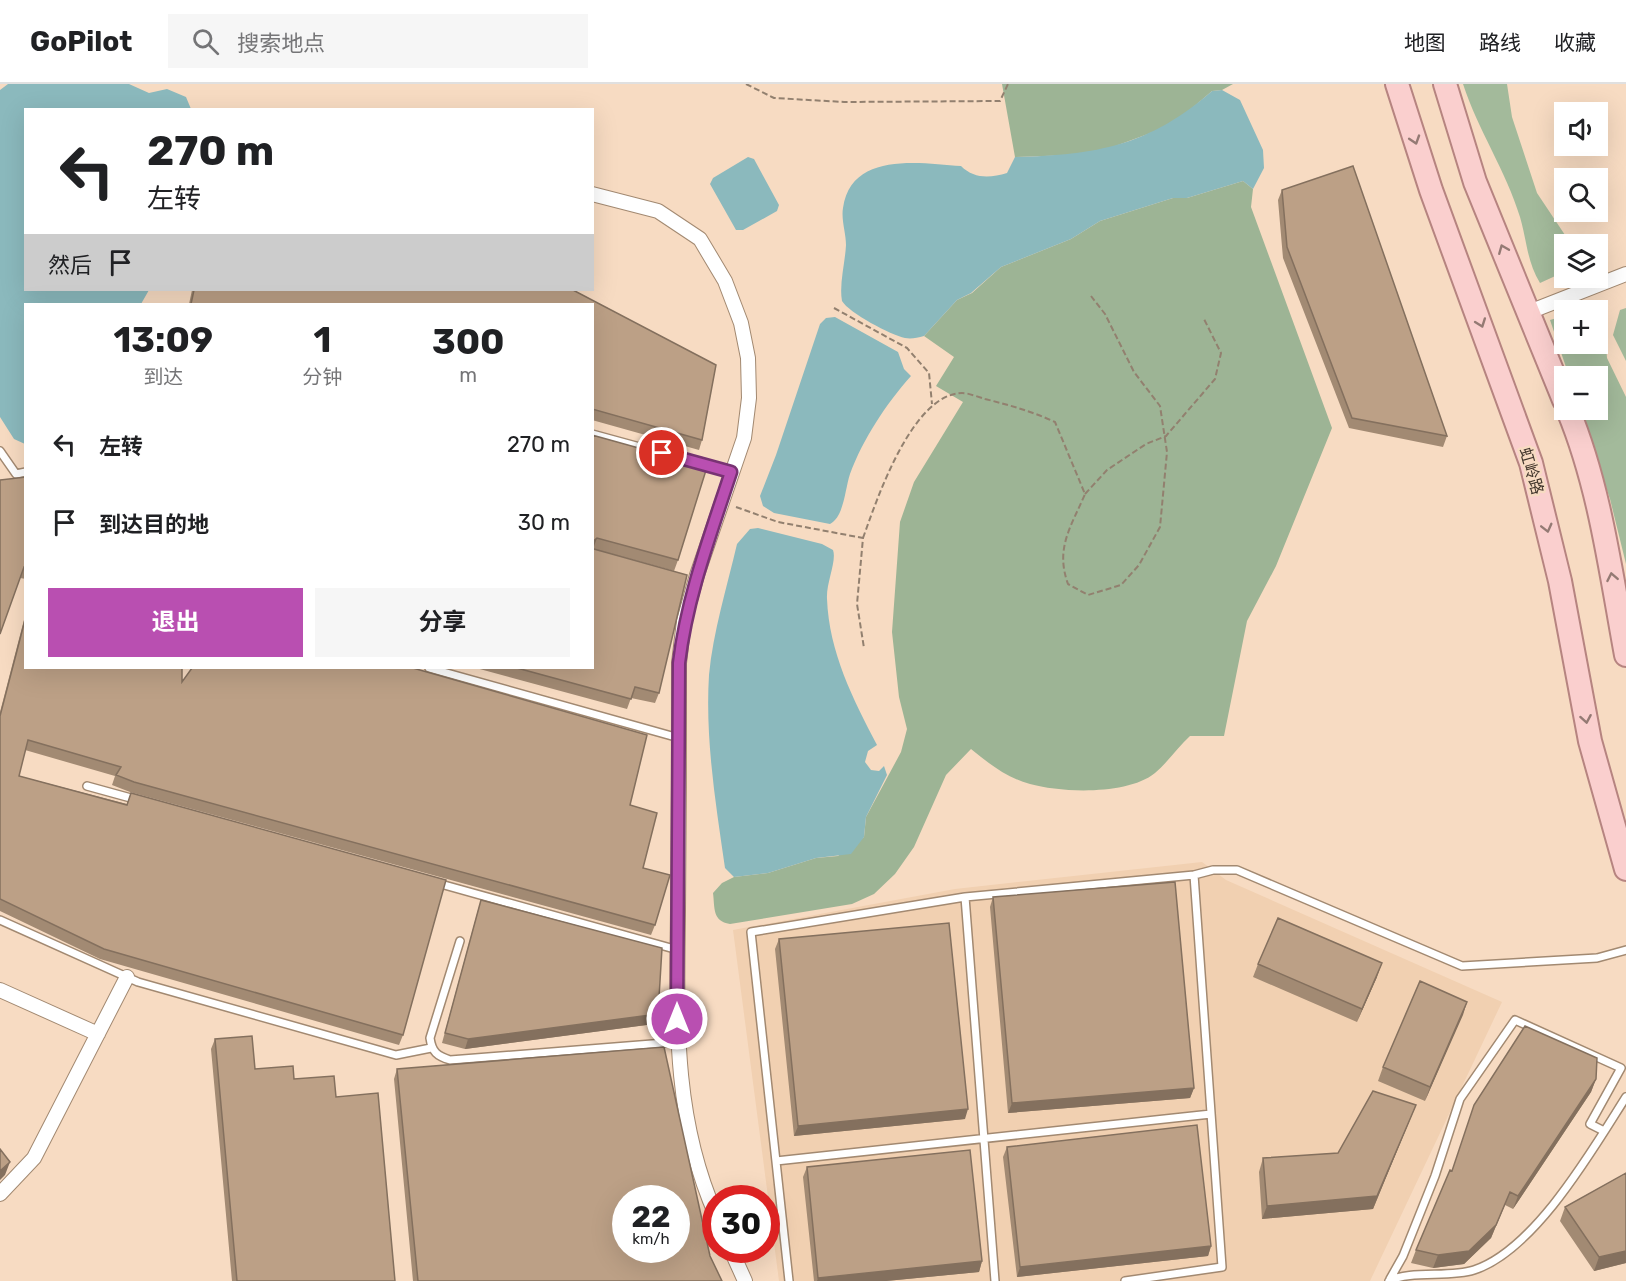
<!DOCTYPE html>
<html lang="zh">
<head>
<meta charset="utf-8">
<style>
	body { margin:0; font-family:Rubik,"Noto Sans SC",sans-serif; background:#f6f6f6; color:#202124; height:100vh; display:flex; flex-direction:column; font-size:22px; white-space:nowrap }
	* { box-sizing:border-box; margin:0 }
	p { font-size:20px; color:#757577 }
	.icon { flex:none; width:33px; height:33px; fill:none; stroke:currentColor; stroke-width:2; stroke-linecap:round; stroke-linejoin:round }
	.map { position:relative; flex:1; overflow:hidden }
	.drawer { position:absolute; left:24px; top:219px; width:570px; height:366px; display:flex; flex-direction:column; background:#fff; border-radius:0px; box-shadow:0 6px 24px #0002 }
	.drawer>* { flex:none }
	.guide { position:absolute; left:24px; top:24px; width:570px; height:183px; border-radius:0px; box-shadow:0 6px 24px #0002; background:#fff; color:#202124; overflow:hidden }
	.buttons { position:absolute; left:1554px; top:18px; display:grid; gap:12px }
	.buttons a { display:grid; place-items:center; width:54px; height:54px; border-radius:0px; background:#fff; box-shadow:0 6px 24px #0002; font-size:30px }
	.speed { position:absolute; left:612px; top:1101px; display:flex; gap:12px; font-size:30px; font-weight:700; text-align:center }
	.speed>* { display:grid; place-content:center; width:78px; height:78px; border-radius:50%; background:#fff; box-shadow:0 6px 24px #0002; line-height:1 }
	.speed small { font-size:15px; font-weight:400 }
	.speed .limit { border:9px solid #d22; background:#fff; color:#111 }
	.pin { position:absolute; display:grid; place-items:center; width:51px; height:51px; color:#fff; margin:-26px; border:3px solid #fff; border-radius:50%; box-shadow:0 2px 6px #0007 }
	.me { position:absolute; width:66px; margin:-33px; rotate:0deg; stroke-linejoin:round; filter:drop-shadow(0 0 4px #0008) }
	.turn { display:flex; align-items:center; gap:21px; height:126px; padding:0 24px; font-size:27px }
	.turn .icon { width:78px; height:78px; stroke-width:2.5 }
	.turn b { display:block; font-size:42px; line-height:51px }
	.then { display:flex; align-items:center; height:57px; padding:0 24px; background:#0003; gap:12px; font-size:22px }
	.eta { display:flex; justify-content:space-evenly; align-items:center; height:102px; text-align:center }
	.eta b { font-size:36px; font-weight:700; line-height:42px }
	.action { display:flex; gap:12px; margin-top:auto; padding:12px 24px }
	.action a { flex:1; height:69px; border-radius:0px; background:#b94fb1; color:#fff; font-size:24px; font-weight:700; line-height:69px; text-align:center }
	.action a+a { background:#f6f6f6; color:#202124 }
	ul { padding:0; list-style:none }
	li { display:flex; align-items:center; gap:18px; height:78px; padding:0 24px }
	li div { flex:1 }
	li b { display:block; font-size:22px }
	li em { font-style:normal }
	header { display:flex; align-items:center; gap:36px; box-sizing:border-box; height:84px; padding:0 30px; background:#fff; border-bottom:2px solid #e0e0e0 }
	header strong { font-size:28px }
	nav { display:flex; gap:33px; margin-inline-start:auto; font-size:21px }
	.search { width:420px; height:54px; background:#f6f6f6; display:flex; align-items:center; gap:15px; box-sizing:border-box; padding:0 21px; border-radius:0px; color:#757577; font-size:22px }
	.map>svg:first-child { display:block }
	.built { fill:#f1d0b1 }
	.green { fill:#a3ba9b }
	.forest { fill:#9db495 }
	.water { fill:#8bb9bd }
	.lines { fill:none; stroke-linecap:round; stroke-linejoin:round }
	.lane-casing { stroke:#a28971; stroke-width:10 }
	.street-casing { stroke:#a28971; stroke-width:16 }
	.primary-casing { stroke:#b68480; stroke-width:26 }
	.path { stroke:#92806f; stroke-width:2; stroke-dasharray:6 3; stroke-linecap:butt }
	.lane { stroke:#fff; stroke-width:7 }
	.street { stroke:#fff; stroke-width:14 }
	.primary { stroke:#facfce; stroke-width:22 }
	.wall { fill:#a28a73 }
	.shaded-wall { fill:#84705e }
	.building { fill:#bca086; stroke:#84705e; stroke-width:1.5; fill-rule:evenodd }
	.oneway { stroke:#947a74 }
	.route-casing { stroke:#783373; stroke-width:15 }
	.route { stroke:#b94fb1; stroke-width:10 }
	.labels { text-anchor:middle; stroke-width:5; stroke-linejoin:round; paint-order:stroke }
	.street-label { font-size:16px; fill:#40352b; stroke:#f7dbc2 }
</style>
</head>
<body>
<header>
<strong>GoPilot</strong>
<div class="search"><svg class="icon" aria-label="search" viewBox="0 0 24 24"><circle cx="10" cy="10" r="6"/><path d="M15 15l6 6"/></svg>搜索地点</div>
<nav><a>地图</a><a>路线</a><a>收藏</a></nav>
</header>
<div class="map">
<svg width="1626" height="1197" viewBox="0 0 1626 1197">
	<rect width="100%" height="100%" fill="#f7dbc2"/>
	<path class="built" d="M 1202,778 L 1226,796 L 1502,918 L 1370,1197 L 779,1197 L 733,846 L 955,805 Z"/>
	<path class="green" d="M 1463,0 L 1507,0 L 1512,33 L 1537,109 L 1571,160 L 1564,160 L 1564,188 L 1540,199 C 1527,178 1527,157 1520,133 C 1506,87 1478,46 1463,0 Z
		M 1603,223 L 1607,274 L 1626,313 L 1626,480 L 1610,415 L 1580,326 L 1598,326 L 1598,292 L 1569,292 L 1550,236 L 1564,232 L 1564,260 L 1598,260 L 1598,226 L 1587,226 Z
		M 1626,224 L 1626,277 L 1613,251 L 1620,226 Z"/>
	<path class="forest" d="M 1002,0 L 1233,0 L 1222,6 L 1212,7 L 1184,31 L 1156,47 L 1110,64 L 1072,71 L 1015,73 Z
		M 1243,97 L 1253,105 L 1251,123 L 1332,344 L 1276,482 L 1247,537 L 1224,652 L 1190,652 C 1178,663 1168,678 1155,689 C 1128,711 1062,709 1030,700 C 1007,694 988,679 971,665 L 946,691 L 914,763 L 895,790 L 874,810 L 852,820 L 730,840 C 712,837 715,824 713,809 L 722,799 L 734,793 L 768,789 L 816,774 L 838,772 L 864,753 L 866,733 L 901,668 L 907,645 L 899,613 L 892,548 L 900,438 L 914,398 L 963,318 L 936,302 L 954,273 L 924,252 L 957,216 L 972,209 L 1001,183 L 1071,155 L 1100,137 L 1173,114 L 1187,114 Z"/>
	<path class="water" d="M 8,0 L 129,0 L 149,9 L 167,5 L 186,13 L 191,25 L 196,25 L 26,26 L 26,206 L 149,206 L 141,220 L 26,220 L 25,360 L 14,355 L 0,333 L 0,6 Z
		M 1222,6 L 1240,16 L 1263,66 L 1264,84 L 1253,105 L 1243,97 L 1187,114 L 1173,114 L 1100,137 L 1071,155 L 1001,183 L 971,209 L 957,216 L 924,252 C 917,254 911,255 905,254 C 891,251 849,229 842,217 C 839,200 845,180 846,161 C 846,149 841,136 843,124 C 851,67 920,79 961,82 C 974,95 990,94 1007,89 L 1015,73 C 1096,71 1149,62 1212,7 Z
		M 748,73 L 754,75 L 779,121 L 777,127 L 743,146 L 736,146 L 710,100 L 713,94 Z
		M 835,233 L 898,268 L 904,285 L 911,292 C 886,320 863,355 850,390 C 845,405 844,433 830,440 L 774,429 L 763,422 L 760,412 L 776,371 L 820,240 L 826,234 Z
		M 758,444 L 822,460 L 833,466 C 837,477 826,499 827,515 C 829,568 853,615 877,661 L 868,667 L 865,678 L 871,686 L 879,687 L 884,682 L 887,691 L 866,733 L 864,753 L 851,770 L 816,774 L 768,789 L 734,793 L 725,784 C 716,721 705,656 709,591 C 713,548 727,503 737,460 L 750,445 Z"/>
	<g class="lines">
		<defs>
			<path id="lane" d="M 592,350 L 731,388
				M 0,367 L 16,390 L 26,388
				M 429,584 L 679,654
				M 87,702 L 138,716
				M 1194,791 L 1213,786 L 1237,786 L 1462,882 L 1597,874 L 1626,866
				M 437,799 L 678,866
				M 965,813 L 995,1197
				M 0,836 L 138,898 L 396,971 L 431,964
				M 460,857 L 430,954 C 432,968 437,972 450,976 L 677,958
				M 776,1077 L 1211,1030
				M 1390,1195 L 1403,1172 L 1435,1092 L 1460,1015 L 1515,936 L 1621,984 L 1590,1040 L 1604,1047
				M 789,1197 L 751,848 L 965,813 L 1194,791 L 1222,1183 L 1125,1197
				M 1389,1197 C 1410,1186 1450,1194 1474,1186 C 1535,1166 1593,1065 1626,1013"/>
			<path id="street" d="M 592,110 L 658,127 L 700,155 L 725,197 L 741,239 L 748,274 L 749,314 L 744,354 L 697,491 L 684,537 L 679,579 C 679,661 679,744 678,826 C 677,931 672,1032 716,1131
				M 1529,228 L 1626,190
				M 0,906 L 98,950
				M 0,1110 L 34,1074 L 127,893
				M 731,1166 L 745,1197"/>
			<path id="primary" d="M 1397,0 L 1431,106 L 1531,379 L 1560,497 L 1590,657 L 1626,785
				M 1445,0 L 1475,98 L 1564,316
				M 1568,326 C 1600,403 1611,490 1626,571"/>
		</defs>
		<use href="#lane" class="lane-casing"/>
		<use href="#street" class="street-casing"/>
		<use href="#primary" class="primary-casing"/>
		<path class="path" d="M 746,0 L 774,14 L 844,18 L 1000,17 L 1008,0
			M 834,224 L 907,264 L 929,289 L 932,320
			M 1085,410 L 1107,386 L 1146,360 L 1166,352 L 1215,295 L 1221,269 L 1204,235
			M 736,423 L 778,438 L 863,454 L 857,520 L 864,564
			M 863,454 C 877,415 912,310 962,309 C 969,309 978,313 985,315 C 1009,321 1031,327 1055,338 L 1085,410 C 1071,443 1055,464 1068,500 L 1088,511 L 1121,501 L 1139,481 L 1160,443 L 1167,368 L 1160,322 L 1134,288 L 1105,230 L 1091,212"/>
		<use href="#lane" class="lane"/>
		<use href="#street" class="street"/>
		<use href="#primary" class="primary"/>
	</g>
	<path class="wall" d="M 1282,106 L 1447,352 L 1443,363 L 1349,344 L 1283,174 L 1278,116 Z
		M 192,206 L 573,206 L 716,281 L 702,356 L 699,366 L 592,336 L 592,220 L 189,220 Z
		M 592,351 L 678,476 L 674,487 L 594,465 L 659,609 L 655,619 L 631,614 L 627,625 L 476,584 L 592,584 Z
		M 26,393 L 26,495 L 20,494 Z
		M 26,528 L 26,584 L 182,598 L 630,721 L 655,841 L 651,851 L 130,708 L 112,701 L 115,692 L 25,666 L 19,692 L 127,720 L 131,709 L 403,951 L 399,961 L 100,875 L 0,827 L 0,628 Z
		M 993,813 L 1194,1004 L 1190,1014 L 1008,1029 L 990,823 Z
		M 481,816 L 658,930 L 654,940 L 465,965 L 442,959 L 478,826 Z
		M 779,855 L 965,1035 L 794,1052 L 775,865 Z
		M 1258,880 L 1377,893 L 1357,938 L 1253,893 Z
		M 1467,918 L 1425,1017 L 1378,997 L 1383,983 Z
		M 215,955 L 255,985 L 294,995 L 336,1013 L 395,1197 L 232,1197 L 211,965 Z
		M 397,985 L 722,1197 L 413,1197 L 394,995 Z
		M 1596,995 L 1591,1008 L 1513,1125 L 1505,1121 L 1491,1154 L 1464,1180 L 1433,1184 L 1411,1179 L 1416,1166 L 1452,1087 Z
		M 1416,1021 L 1373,1125 L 1262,1135 L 1259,1088 L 1263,1074 L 1338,1069 Z
		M 1007,1063 L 1211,1162 L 1208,1172 L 1017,1193 L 1003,1073 Z
		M 807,1083 L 982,1177 L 979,1188 L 886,1197 L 814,1197 L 803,1093 Z
		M 1626,1089 L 1626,1179 L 1594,1187 L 1560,1137 L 1565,1123 Z"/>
	<path class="shaded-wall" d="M 597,454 L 593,465 L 592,465 L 592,458 Z
		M 1382,879 L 1377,893 L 1357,938 L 1362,925 Z
		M 1467,918 L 1463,931 L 1425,1017 L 1430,1003 Z
		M 658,930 L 654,940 L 465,965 L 468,955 Z
		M 1596,995 L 1591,1008 L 1513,1125 L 1518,1112 Z
		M 1194,1004 L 1190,1014 L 1008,1029 L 1012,1019 Z
		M 1416,1021 L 1373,1125 L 1262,1135 L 1267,1122 Z
		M 968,1025 L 965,1035 L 794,1052 L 798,1042 Z
		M 10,1078 L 5,1091 L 0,1096 L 0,1087 Z
		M 1510,1108 L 1491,1154 L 1464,1180 L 1433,1184 L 1438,1171 Z
		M 1211,1162 L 1208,1172 L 1017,1193 L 1020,1183 Z
		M 1626,1167 L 1626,1179 L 1594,1187 L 1599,1173 Z
		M 982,1177 L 979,1188 L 886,1197 L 817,1197 L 818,1194 Z"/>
	<path class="building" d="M 1353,82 L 1447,352 L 1352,334 L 1287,163 L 1282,106 Z
		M 194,206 L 573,206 L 716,281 L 702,356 L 592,325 L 592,220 L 191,220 Z
		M 592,351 L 707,383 L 678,476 L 597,454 L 592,458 Z
		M 26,393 L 26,484 L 24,483 L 0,550 L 0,396 Z
		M 592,463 L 594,465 L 687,491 L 659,609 L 635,603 L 631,615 L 517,584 L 592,584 Z
		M 26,532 L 26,584 L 182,584 L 182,598 L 192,584 L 413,584 L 647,651 L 630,721 L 657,729 L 643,784 L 670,791 L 655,841 L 134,698 L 116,691 L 121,683 L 28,656 L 19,692 L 127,721 L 131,709 L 446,796 L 403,951 L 104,865 L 0,815 L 0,632 Z
		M 1175,798 L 1194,1004 L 1012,1019 L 993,813 Z
		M 481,816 L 662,864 L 658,930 L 468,955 L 445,949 Z
		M 1278,834 L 1382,879 L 1362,925 L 1258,880 Z
		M 949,839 L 968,1025 L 798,1042 L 779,855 Z
		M 1420,897 L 1467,918 L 1430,1003 L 1383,983 Z
		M 1525,942 L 1597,974 L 1596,995 L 1518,1112 L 1510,1108 L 1496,1141 L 1469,1167 L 1438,1171 L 1416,1166 L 1450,1086 L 1452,1087 L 1474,1021 Z
		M 252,952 L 255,985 L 293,982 L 294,995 L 334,992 L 336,1013 L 378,1009 L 395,1197 L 237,1197 L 215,955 Z
		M 664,963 L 710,1172 L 722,1197 L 418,1197 L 397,985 ZM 626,1114 L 676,1114 L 676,1166 L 626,1166 Z
		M 1373,1007 L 1416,1021 L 1377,1112 L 1267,1122 L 1263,1074 L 1338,1069 Z
		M 1197,1041 L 1211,1162 L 1020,1183 L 1007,1063 Z
		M 0,1065 L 10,1078 L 0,1087 Z
		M 970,1066 L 982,1177 L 818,1194 L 807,1083 Z
		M 1626,1089 L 1626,1167 L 1599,1173 L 1565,1123 Z"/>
	<defs><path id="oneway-chevron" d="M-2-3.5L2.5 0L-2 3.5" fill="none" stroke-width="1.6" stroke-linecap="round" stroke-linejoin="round" transform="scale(1.5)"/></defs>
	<g class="oneway">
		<use href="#oneway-chevron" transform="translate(1415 56) rotate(72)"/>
		<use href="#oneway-chevron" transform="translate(1503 165) rotate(-112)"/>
		<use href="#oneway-chevron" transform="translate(1481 239) rotate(70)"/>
		<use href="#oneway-chevron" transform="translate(1547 444) rotate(76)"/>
		<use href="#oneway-chevron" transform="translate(1612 493) rotate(-101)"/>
		<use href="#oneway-chevron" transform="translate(1586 635) rotate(80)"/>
	</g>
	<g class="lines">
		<defs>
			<path id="route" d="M 662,369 L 731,388 C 710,452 687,513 679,579 L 677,935"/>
		</defs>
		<use href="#route" class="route-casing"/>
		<use href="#route" class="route"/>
	</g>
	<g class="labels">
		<g class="street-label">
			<text transform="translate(1532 387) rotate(74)" y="6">虹岭路</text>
		</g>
	</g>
</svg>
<div class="buttons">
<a><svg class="icon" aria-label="sound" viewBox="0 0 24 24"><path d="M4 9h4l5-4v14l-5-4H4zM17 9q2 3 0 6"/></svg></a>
<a><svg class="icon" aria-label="search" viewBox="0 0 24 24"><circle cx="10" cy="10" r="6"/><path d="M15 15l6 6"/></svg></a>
<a><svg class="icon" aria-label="layers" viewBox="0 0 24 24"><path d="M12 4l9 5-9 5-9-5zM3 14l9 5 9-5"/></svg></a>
<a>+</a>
<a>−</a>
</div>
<div class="speed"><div>22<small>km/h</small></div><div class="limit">30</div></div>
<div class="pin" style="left:662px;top:369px;background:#d93025"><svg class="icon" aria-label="arrive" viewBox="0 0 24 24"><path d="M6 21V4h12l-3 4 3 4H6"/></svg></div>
<svg class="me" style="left:677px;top:935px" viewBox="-20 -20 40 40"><circle r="17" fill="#b94fb1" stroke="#fff" stroke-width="3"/><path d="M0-11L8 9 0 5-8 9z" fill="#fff"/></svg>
<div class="guide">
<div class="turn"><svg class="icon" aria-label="left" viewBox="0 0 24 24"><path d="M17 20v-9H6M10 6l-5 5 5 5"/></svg><div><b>270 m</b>左转</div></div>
<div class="then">然后<svg class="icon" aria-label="arrive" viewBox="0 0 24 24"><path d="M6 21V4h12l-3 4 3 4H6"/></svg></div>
</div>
<section class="drawer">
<div class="eta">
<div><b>13:09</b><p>到达</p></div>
<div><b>1</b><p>分钟</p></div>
<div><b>300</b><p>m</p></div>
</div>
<ul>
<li><svg class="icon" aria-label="left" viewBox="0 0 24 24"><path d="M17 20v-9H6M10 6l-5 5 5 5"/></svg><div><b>左转</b></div><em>270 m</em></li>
<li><svg class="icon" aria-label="arrive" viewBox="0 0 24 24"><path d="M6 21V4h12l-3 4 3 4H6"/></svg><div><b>到达目的地</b></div><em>30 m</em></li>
</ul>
<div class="action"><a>退出</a><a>分享</a></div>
</section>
</div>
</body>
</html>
